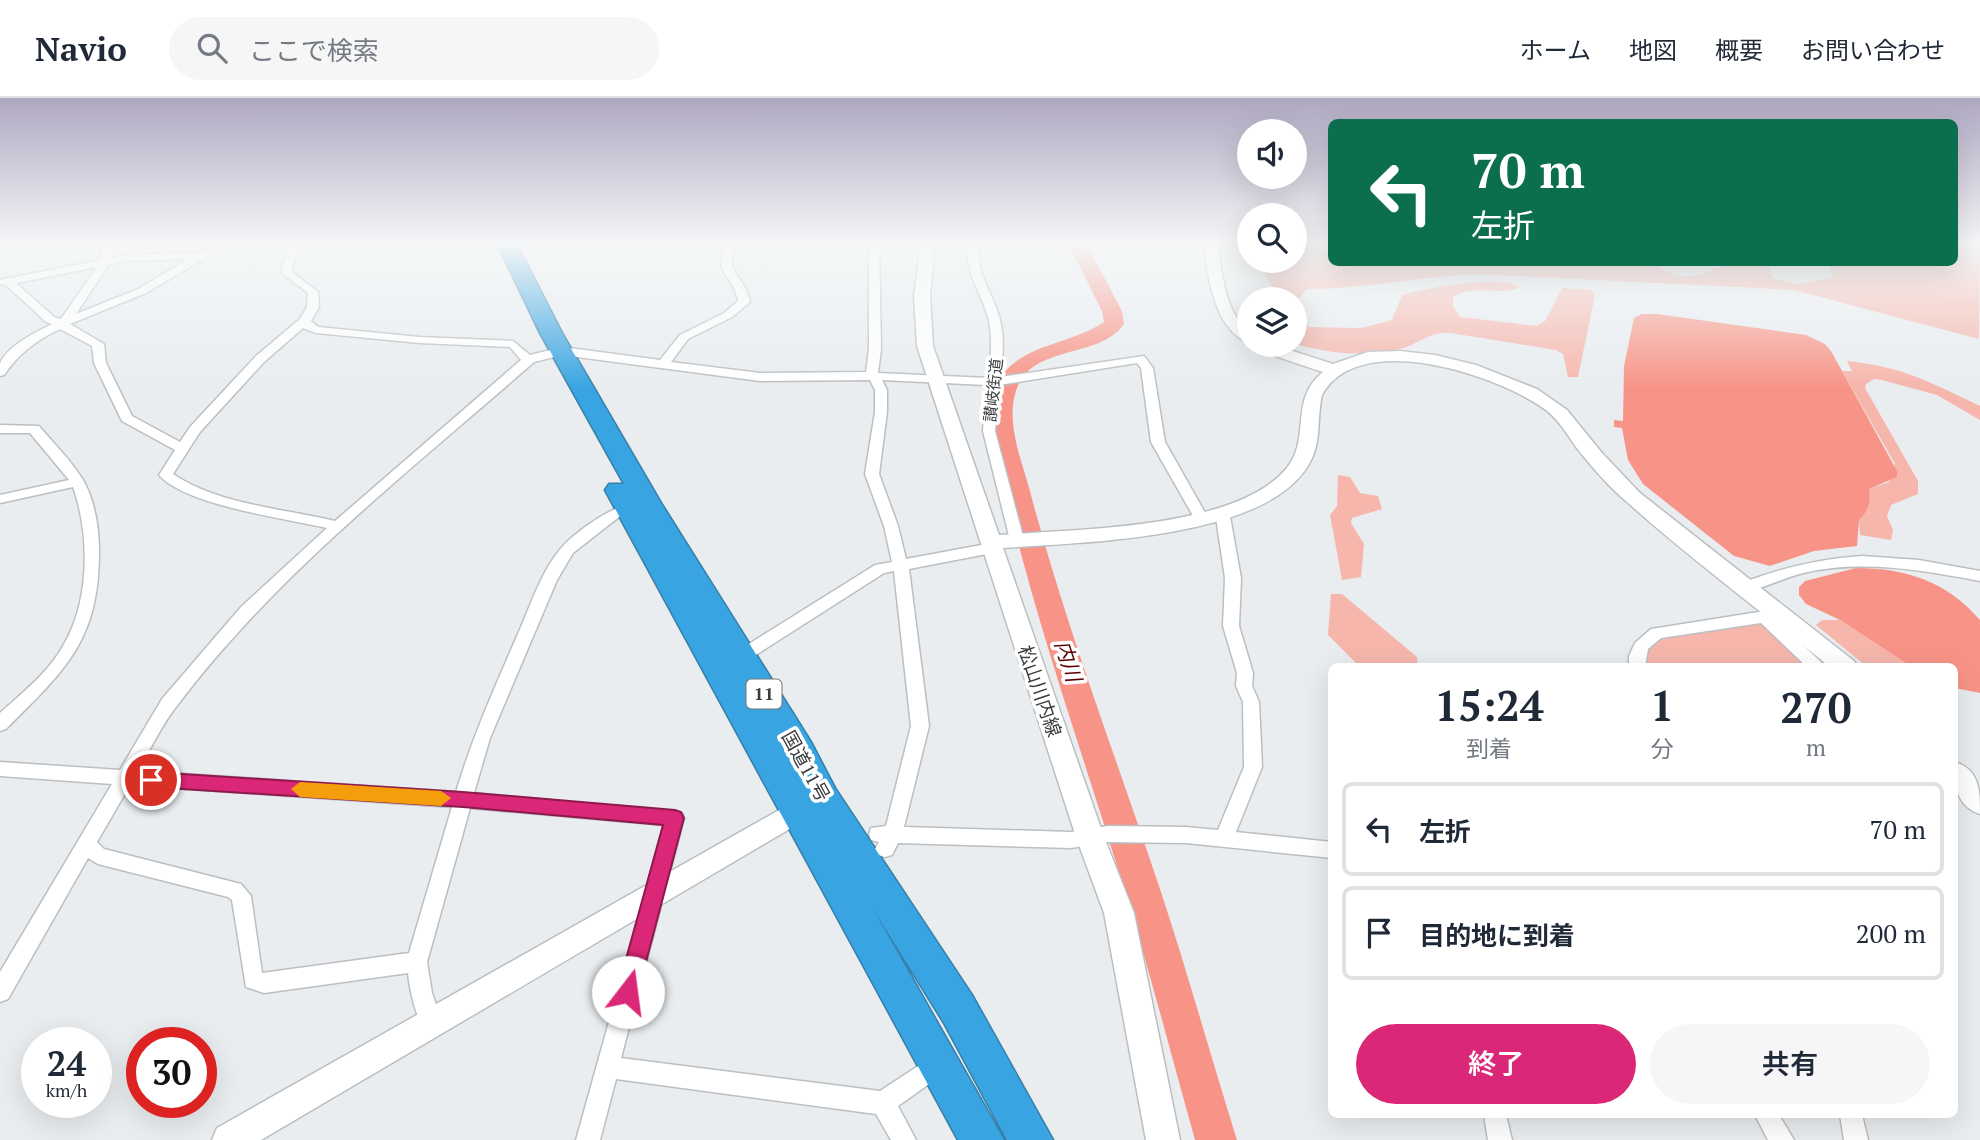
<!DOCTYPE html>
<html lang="ja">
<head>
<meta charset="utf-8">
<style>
	body { margin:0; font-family:"PT Serif","Noto Sans JP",serif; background:#f6f6f7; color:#1f2937; height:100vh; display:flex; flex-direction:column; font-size:26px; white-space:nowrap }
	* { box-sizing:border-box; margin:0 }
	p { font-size:23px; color:#747a83 }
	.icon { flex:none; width:38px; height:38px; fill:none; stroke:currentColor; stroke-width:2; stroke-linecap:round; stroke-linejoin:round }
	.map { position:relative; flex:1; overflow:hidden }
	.details { position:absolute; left:1328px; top:565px; width:630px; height:455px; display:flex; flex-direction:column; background:#fff; border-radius:10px; box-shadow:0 7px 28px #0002 }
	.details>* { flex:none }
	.banner { position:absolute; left:1328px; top:21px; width:630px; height:147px; border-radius:10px; box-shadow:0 7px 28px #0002; background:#0b6e4f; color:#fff; overflow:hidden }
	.buttons { position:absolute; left:1237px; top:21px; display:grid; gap:14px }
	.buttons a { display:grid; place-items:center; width:70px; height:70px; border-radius:50%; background:#fff; box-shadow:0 7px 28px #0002; font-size:35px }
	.speed { position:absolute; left:21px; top:929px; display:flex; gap:14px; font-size:35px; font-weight:700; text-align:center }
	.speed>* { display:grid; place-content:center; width:91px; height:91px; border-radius:50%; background:#fff; box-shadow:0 7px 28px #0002; line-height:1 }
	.speed small { font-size:18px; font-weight:400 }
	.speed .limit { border:10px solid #d22; background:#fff; color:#111 }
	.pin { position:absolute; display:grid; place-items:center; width:60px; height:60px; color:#fff; margin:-30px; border:4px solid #fff; border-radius:50%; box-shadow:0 2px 7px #0007 }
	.me { position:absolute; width:77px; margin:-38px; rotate:15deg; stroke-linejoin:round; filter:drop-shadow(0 0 5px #0008) }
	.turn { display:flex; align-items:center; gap:24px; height:147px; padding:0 28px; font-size:32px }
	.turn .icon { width:91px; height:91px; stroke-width:2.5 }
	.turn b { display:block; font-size:49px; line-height:60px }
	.eta { display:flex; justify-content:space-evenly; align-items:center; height:119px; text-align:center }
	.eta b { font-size:42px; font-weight:600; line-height:49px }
	.button { display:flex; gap:14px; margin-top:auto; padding:14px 28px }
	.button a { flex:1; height:80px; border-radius:42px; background:#db2777; color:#fff; font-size:28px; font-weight:600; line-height:80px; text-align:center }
	.button a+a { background:#f6f6f7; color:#1f2937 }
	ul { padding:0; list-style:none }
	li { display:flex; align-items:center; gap:21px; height:94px; margin:0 14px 10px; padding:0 14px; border:4px solid #e0e1e3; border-radius:10px }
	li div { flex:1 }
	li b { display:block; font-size:26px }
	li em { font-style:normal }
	header { display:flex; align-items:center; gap:42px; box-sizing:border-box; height:98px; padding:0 35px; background:#fff; border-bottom:2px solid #e0e1e3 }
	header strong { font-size:33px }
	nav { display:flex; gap:38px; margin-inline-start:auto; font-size:24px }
	.search { width:490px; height:63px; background:#f6f6f7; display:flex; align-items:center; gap:18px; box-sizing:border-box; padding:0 24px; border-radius:38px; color:#747a83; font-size:26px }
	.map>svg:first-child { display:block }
	.green { fill:#f6b6ac }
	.water { fill:#f89487 }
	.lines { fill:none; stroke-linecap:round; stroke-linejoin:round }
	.river { fill:#f89487; fill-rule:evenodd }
	.street-casing { stroke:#bbbfc2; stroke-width:3 }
	.secondary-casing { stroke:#bbbfc2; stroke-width:3 }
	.highway-casing { stroke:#387fa7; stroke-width:3 }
	.street { fill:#fff; fill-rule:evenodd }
	.secondary { fill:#fff; fill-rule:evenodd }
	.highway { fill:#38a4e1; fill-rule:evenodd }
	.route { fill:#db2777; stroke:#8e194d; stroke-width:2 }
	.slow { fill:#f59e0b }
	.labels { text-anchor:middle; stroke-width:7; stroke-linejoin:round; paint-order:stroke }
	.far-street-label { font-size:16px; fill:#393b3c; stroke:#fff }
	.shield { fill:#fff; stroke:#747676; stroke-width:2 }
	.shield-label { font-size:18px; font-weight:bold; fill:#393b3c }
	.street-label { font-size:19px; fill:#393b3c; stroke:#fff }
	.water-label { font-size:21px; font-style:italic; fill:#5c0002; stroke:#fff }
</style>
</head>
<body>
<header>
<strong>Navio</strong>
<div class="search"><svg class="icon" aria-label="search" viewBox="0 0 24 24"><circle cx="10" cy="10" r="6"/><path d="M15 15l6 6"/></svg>ここで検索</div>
<nav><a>ホーム</a><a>地図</a><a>概要</a><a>お問い合わせ</a></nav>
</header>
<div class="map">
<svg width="1980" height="1042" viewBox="0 0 1980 1042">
	<rect width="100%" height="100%" fill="#e9edf0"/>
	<path class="green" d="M 1295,145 L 1332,156 L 1332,164 L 1660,164 L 1658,167 C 1687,192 1706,170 1735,165 C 1745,162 1758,165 1768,164 L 1773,180 L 1797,186 L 1834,179 L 1826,165 L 1955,164 L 1955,145 L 1980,145 L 1979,241 L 1794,192 L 1478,176 C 1421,178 1365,191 1307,191 L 1298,201 L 1302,220 L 1309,229 L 1361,230 L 1392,222 L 1402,197 C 1425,190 1501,176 1520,189 C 1499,199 1474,185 1453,199 L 1453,208 L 1460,219 L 1537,228 L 1545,223 L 1562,190 L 1591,192 L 1595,197 L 1578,279 L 1568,279 L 1563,256 L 1556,252 L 1451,235 C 1426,234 1421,245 1400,251 C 1366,260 1328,255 1295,246 L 1295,201 L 1276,201 L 1269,182 L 1257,163 L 1295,163 Z
		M 1847,263 C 1901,268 1932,285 1980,308 L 1980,322 L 1937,297 L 1882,282 L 1874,281 L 1866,286 L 1865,290 L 1918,383 L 1918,396 L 1891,407 L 1887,418 L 1893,432 L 1891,442 L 1860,437 L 1859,422 L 1869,391 L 1889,384 L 1895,366 L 1842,273 L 1852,273 Z
		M 1338,377 L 1350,379 L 1360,395 L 1378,398 L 1382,411 L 1352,420 L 1351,425 L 1364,446 L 1361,479 L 1342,482 L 1330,417 L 1337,408 Z
		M 1331,496 L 1342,496 L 1417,559 L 1418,569 L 1360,569 L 1328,537 Z
		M 1761,522 L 1811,569 L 1644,569 L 1647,549 L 1659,539 Z
		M 1822,522 L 1840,522 L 1912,569 L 1867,569 L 1816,527 Z"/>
	<path class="water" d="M 1657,216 L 1806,237 L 1825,246 L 1831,253 L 1897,373 L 1897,379 L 1869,391 C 1871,405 1868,413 1859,422 L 1857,448 L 1814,453 L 1770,468 L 1734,458 L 1643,386 L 1628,362 L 1622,330 L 1614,329 L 1614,322 L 1623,323 L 1624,268 L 1634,220 L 1642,216 Z
		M 1856,470 C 1907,470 1947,484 1980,522 L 1980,595 L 1955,590 L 1955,569 L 1912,569 L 1840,522 L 1806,506 L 1799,497 L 1799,489 L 1805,483 Z"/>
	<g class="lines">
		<path class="river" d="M 1068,145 L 1086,145 L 1122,213 L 1124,226 C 1099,262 1031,245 1016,293 C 1005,326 1023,365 1031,397 C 1067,532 1117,662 1161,794 C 1188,876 1211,959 1237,1042 L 1195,1042 C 1172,960 1151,878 1126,797 C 1086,665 1039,535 1007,400 C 1000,368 981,324 994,291 C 1014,245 1067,249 1104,224 L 1102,213 Z"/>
		<defs>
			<path id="street" d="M 103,145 L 113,145 L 111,160 C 138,154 167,157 195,155 C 208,154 217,145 231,145 L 146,195 L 70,226 L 104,246 L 106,265 L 132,318 L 180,344 L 190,329 L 256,258 L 300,221 L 307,209 L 308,195 L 283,176 L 282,168 L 289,154 L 278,145 C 288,145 295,144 299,154 L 292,168 L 293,175 L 318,194 L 319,209 L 311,223 L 318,229 L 420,239 L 513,243 L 530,257 L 562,249 L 660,262 L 680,237 L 724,215 L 738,203 C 734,176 710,176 728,145 L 738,145 C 721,176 745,176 750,204 L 732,219 L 688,241 L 671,264 L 760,275 L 866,274 L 869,251 L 869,145 L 879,145 L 881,251 L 878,275 L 988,280 C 991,259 993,239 988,219 C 981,194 962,170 970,145 L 980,145 C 973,170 992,194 999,218 C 1005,239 1003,259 1000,279 L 1144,258 L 1153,270 L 1165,344 L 1208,420 L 1206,423 L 1196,423 L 1151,344 L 1141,270 L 1137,265 L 999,287 L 995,333 L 1024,442 L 1017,447 L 1010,442 L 983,333 L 986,287 L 882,282 L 887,292 L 887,314 L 879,376 L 898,428 L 906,461 L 992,445 L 999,450 L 992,455 L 909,471 L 929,628 L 904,729 L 1071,734 L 1108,728 L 1186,729 L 1218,732 L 1244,669 L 1243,604 L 1236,588 L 1237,575 L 1223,528 L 1225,480 L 1215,413 L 1222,409 L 1229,413 L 1241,480 L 1239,528 L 1253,575 L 1252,588 L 1259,604 L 1262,669 L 1236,734 L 1332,744 L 1332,760 L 1186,745 L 1108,744 L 1071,750 L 898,745 L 892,757 L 885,759 L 878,757 L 875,751 L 879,744 L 871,742 L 869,736 L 871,730 L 886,728 L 911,628 L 894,473 L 884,475 L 748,562 L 736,562 L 734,558 L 736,554 L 875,467 L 892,464 L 884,428 L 865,376 L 875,314 L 875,292 L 870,282 L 760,283 L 562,257 L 534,264 C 410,373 276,476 176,609 C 161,628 150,652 138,673 L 456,694 C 473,637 497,584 521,529 C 532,503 543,470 563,448 C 577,433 620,401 641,406 L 643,409 L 641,412 L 619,419 L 573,455 L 557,482 L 490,640 L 474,695 L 682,715 L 684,720 L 621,960 L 880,993 L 938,955 L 946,958 L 949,966 L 946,974 L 898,1008 L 916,1042 L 891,1042 L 876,1016 L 616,981 L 600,1042 L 576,1042 L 664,727 L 470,710 L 427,864 L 432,895 L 442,924 L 439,931 L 431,934 L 423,931 C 415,913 410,895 408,875 L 264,895 L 246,889 L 232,802 L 228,799 L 98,766 L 88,760 L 8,901 L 0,904 L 0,874 L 112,686 L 0,678 L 0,664 L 120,672 L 162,601 L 241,509 L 327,430 C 285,420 187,408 159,377 L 175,352 L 122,323 L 94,265 L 92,248 L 60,231 C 37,242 19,255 4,277 L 0,278 C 0,274 0,269 0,266 C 5,249 38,233 52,226 L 46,224 L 6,187 L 0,186 L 0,182 L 100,162 ZM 188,161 L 138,191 L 76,216 L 109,166 L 125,163 ZM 97,169 L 61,221 L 54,219 L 16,185 ZM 303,230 L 316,235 L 420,245 L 510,249 L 521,262 L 335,423 C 285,411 216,406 173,376 L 200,334 L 264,264 ZM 130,687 L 452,709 L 409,855 L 262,875 L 251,798 L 241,786 L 104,751 L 97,744 Z
				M 0,327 L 39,328 C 54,346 71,362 83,382 C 95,403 99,430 99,454 C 99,543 65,572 6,631 L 0,633 L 0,615 C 22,595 48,575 63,548 C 90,503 90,437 73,389 L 0,405 L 0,397 L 69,382 L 30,335 L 0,335 Z
				M 1862,458 L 1919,462 L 1980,473 L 1980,483 C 1922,472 1861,461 1803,475 C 1784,480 1766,489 1747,494 L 1739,489 L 1742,485 C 1781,470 1819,461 1862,458 Z
				M 1771,512 L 1779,517 L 1776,521 L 1826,569 L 1807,569 L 1761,525 L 1661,540 L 1648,551 L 1645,569 L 1629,569 L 1629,558 L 1635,545 L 1651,531 Z
				M 1484,1017 L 1506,1017 L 1512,1042 L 1488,1042 Z
				M 1755,1017 L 1779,1017 L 1794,1042 L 1768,1042 Z
				M 1840,1017 L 1862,1017 L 1868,1042 L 1844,1042 Z"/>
			<path id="secondary" d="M 921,145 L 935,145 L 930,198 L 933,248 L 999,437 C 1074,431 1234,432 1286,371 C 1312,341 1288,302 1323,274 C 1233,244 1217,245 1203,145 L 1217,145 C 1223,174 1223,214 1250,234 L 1250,247 L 1274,247 L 1333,266 L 1368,254 L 1400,253 L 1435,257 L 1476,267 L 1537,291 L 1567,312 L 1602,355 L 1640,395 L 1854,563 L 1858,569 L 1830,569 C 1762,514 1692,462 1627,404 C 1608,388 1591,368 1576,349 C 1567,336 1559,322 1546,312 C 1498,277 1359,230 1322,297 C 1317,318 1321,341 1312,360 C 1276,442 1081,444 1003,450 L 1104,739 L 1134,815 L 1180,1042 L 1146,1042 L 1104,815 L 1076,739 L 917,248 L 914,198 Z
				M 1955,664 C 1980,672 1980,693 1980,716 C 1956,708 1954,686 1955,664 Z
				M 811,694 L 820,697 L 824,705 L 820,713 L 261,1042 L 212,1042 L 217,1030 Z"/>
			<path id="highway" d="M 497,145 L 516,145 L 562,235 L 661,405 L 811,644 L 835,690 L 972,897 L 1053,1042 L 1007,1042 L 944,925 L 873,811 L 1004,1042 L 958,1042 L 605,392 L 609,386 L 624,386 L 540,235 Z"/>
		</defs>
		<use href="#street" class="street-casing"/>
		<use href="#secondary" class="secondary-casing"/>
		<use href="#highway" class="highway-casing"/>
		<use href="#street" class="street"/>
		<use href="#secondary" class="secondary"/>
		<use href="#highway" class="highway"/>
	</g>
	<linearGradient id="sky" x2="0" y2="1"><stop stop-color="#aea7c1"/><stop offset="0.5" stop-color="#f5f7f8"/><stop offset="1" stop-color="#f5f7f8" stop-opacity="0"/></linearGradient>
	<rect width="1980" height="291" fill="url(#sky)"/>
	<path class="route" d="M 151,674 L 463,694 L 675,712 L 681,714 L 684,720 L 638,894 L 635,902 L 628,905 L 620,902 L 617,894 L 663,727 L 463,709 L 151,689 L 142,682 Z"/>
	<path class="slow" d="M 300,684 L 441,693 L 451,700 L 441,708 L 300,699 L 291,691 Z"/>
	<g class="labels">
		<g class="far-street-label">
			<text transform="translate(993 292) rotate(-84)" y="6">讃岐街道</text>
		</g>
		<rect class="shield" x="746.5" y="581.5" width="35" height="29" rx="5"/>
		<g class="shield-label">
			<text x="764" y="602">11</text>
		</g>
		<g class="street-label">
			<text transform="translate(1040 593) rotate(71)" y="7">松山川内線</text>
			<text transform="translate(806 668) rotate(61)" y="7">国道11号</text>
		</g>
		<g class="water-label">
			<text transform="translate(1068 563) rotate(72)" y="7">内川</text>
		</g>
	</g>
</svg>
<div class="buttons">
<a><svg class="icon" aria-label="sound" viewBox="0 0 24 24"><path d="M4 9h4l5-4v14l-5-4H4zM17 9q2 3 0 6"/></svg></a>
<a><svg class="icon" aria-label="search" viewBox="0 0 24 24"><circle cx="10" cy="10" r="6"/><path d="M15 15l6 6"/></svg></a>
<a><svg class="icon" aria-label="layers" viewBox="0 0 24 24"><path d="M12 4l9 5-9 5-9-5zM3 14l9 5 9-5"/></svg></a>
</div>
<div class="speed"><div>24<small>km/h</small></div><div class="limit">30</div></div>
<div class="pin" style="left:151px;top:682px;background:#d93025"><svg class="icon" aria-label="arrive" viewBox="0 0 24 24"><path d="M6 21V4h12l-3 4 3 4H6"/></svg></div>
<svg class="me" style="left:628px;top:894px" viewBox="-20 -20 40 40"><circle r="19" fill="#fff"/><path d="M0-13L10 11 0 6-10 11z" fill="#db2777"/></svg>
<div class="banner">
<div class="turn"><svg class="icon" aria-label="left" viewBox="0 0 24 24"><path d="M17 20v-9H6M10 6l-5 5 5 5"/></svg><div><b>70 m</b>左折</div></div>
</div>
<section class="details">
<div class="eta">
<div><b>15:24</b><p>到着</p></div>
<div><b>1</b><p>分</p></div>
<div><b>270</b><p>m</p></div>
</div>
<ul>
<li><svg class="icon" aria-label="left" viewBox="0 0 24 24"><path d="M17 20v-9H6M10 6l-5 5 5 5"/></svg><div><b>左折</b></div><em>70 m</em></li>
<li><svg class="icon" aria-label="arrive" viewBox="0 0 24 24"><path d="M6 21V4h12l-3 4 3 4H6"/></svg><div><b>目的地に到着</b></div><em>200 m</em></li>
</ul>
<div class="button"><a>終了</a><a>共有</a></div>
</section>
</div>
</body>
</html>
